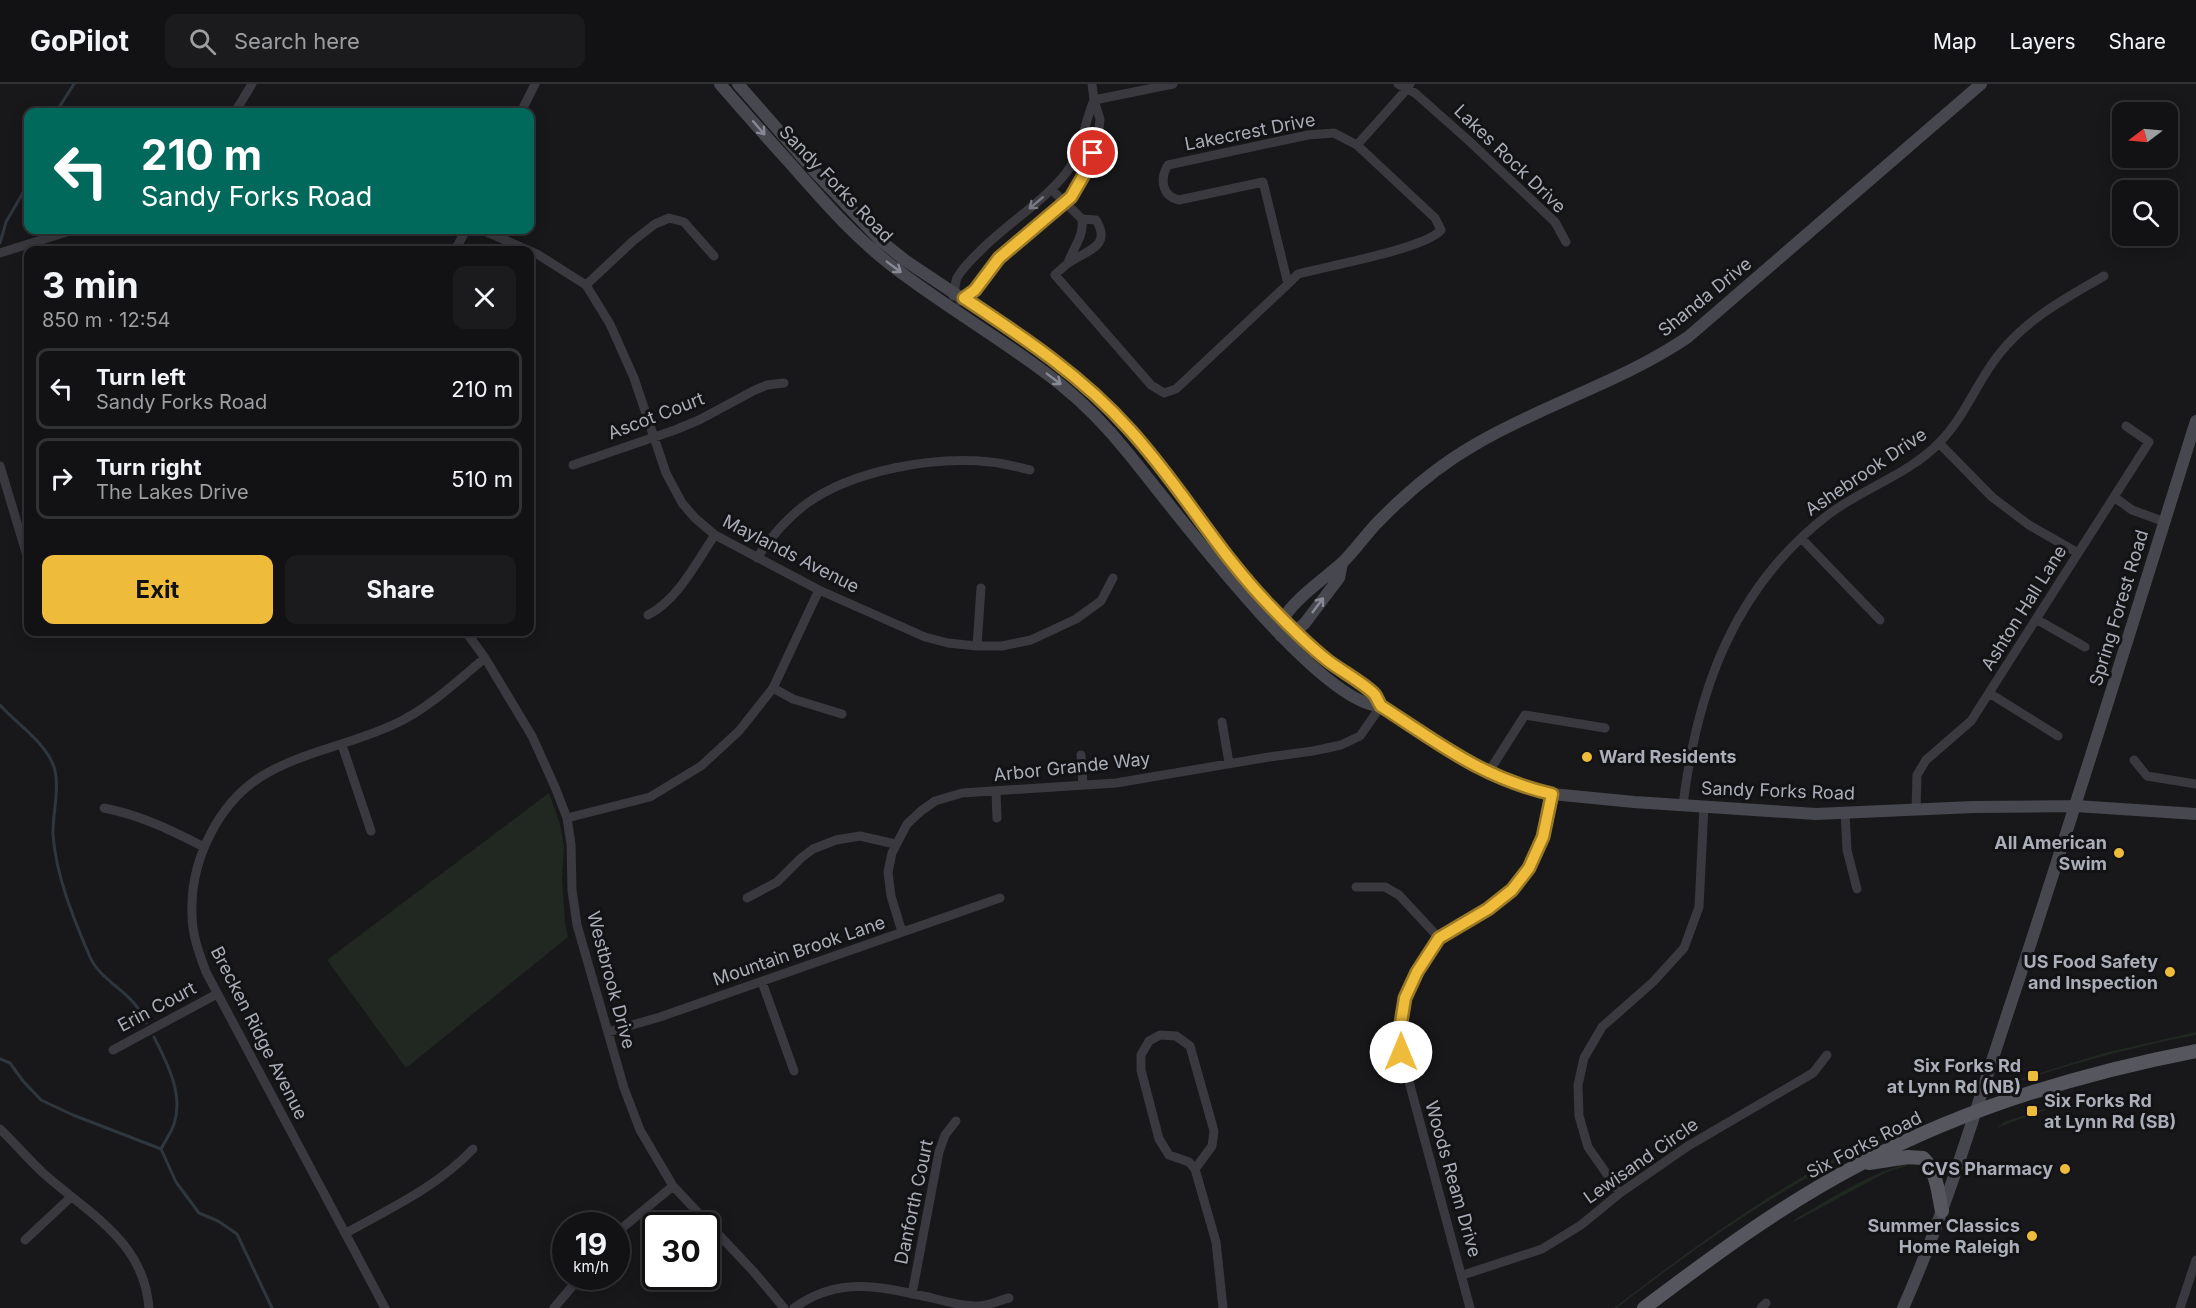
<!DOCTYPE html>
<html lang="en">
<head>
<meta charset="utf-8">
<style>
	body { margin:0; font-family:Inter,sans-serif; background:#1b1b1d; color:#f1f3f6; height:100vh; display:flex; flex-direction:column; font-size:22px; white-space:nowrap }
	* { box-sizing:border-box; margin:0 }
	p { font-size:20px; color:#9c9ea0 }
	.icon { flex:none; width:33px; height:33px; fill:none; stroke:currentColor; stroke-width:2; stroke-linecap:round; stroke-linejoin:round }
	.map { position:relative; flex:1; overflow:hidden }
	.drawer { position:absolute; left:24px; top:162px; width:510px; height:390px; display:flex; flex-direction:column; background:#121214; border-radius:12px; box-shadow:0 3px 15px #0003,0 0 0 2px #313234 }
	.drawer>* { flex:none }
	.banner { position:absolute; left:24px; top:24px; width:510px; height:126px; border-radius:12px; box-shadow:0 3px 15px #0003,0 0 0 2px #313234; background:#00695c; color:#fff; overflow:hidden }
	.needle { width:39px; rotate:254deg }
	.buttons { position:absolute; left:2112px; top:18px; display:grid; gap:12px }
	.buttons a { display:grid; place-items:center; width:66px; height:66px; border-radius:12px; background:#121214; box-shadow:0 3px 15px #0003,0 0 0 2px #313234; font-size:30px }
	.speed { position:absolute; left:552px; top:1128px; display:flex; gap:12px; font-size:30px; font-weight:700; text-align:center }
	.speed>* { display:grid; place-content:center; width:78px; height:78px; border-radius:50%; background:#121214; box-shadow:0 3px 15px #0003,0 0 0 2px #313234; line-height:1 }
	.speed small { font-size:15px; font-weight:400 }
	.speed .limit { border:3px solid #111; border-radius:9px; background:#fff; color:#111 }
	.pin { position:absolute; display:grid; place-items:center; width:51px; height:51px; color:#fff; margin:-26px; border:3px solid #fff; border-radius:50%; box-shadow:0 2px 6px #0007 }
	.me { position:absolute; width:66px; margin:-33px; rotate:0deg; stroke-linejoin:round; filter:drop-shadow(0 0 4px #0008) }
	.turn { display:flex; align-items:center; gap:21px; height:126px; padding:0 18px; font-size:27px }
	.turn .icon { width:78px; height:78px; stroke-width:2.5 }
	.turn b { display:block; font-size:42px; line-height:51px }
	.round { display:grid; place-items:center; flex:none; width:63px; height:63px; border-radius:12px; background:#1b1b1d }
	.head { display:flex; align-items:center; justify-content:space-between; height:102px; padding:0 18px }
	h1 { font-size:36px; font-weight:700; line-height:45px }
	.button { display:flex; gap:12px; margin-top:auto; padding:12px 18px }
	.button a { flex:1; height:69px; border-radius:12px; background:#efbb3a; color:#111; font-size:24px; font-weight:700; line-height:69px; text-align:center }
	.button a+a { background:#1b1b1d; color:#f1f3f6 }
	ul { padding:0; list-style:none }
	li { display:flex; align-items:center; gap:18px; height:81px; margin:0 12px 9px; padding:0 6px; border:3px solid #313234; border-radius:12px }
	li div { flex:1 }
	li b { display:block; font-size:22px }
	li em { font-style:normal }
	header { display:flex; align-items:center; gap:36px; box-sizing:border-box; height:84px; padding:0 30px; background:#121214; border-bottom:2px solid #313234 }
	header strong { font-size:28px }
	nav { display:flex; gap:33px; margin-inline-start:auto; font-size:21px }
	.search { width:420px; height:54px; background:#1b1b1d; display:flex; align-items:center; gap:15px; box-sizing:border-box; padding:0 21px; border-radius:12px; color:#9c9ea0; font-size:22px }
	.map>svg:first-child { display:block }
	.green { fill:#202821 }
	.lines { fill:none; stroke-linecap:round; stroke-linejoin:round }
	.stream { stroke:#2e363e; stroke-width:3 }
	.street { stroke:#39393f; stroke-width:9 }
	.secondary { stroke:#47484f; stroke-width:12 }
	.primary { stroke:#55565e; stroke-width:14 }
	.oneway { stroke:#878a94 }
	.oneway2 { stroke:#777982 }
	.route-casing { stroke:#9b7a26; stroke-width:15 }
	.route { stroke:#efbb3a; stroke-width:10 }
	.poi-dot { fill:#efbb3a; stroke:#131315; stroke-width:2 }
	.labels { text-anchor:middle; stroke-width:6; stroke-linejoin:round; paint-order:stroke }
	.street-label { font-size:18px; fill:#aaaeb9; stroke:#131315 }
	.poi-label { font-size:18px; font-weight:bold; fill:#aaaeb9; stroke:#131315; text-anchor:end }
</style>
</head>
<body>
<header>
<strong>GoPilot</strong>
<div class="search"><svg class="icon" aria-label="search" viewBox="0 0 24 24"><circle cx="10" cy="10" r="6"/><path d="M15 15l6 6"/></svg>Search here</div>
<nav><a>Map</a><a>Layers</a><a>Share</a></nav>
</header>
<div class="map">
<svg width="2196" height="1224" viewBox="0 0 2196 1224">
	<rect width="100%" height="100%" fill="#18181a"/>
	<path class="green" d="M 549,709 L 560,740 L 564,762 L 562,796 L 565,839 L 568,853 L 406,984 L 327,876 Z
		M 2196,948 L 2196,951 C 2137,962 2079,978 2022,996 L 2014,997 L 2104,969 Z
		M 2096,1008 L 2004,1041 L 1997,1044 L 2004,1038 Z
		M 1916,1035 L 1916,1038 C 1808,1086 1709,1152 1617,1224 L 1614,1224 C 1707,1152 1807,1081 1916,1035 Z
		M 1916,1079 L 1920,1081 L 1908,1081 L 1885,1089 L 1792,1139 L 1797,1134 C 1830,1116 1879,1082 1916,1079 Z"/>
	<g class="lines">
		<path class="stream" d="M 56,28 L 74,0
			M 0,159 L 6,138 L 28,100
			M 0,621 C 17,640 41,655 52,678 C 62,698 52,731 53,751 C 56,792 74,836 90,873 C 98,892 121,904 134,919 C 139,925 142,932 146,939
			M 154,953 C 167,979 184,1010 174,1040 C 171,1049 165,1057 161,1065
			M 0,975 L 10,979 L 23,997 L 41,1016 L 73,1031 L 161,1065 L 176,1098 L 199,1129 L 218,1137 L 237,1150 L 272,1224"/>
		<path class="street" d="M 1398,0 L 1415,9 L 1468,56 L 1555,138 L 1566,158
			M 1094,16 L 1173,0
			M 235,28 L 252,0
			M 521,28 L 535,0
			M 1052,106 L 1082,135 L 1096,136 C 1112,162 1088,166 1070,178 C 1065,181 1060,186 1055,191 L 1151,301 L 1164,309 L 1176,305 L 1288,200 L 1263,98 L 1179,116 C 1161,112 1160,94 1168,81 L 1308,51 L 1334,49 L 1357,61 L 1407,5 L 1410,0
			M 482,146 L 537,170 L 586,201 L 610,240 L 634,294 L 666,389 L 682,419 L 695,434 L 715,451 L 819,506 L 925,553 L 948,559 L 977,562 L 1002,562 L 1031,556 L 1076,535 L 1101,517 L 1113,494
			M 455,166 L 466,146
			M 0,169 L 73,146
			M 1068,179 C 1074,162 1084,153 1082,135
			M 1288,200 L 1298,190 C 1327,182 1425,165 1441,146 L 1435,134 L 1357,61
			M 586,201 L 633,157 L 655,140 L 669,134 L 684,138 L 714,172
			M 953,212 C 955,207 955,199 957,194 C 962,184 973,174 981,166 C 1008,139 1042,119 1066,89 C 1082,68 1084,39 1094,16
			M 960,217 L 975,205 L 999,174 L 1071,113 L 1089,82 L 1098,56 L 1100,35 L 1094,16 L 1092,0
			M 1939,359 L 1992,413 L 2029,441 L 2078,469
			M 573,381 L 675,346 L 699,336 L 755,306 L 767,301 L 784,299
			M 0,382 L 28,475
			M 2114,413 L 2132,426 L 2165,438
			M 1801,454 L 1880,536
			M 757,474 C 770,454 786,435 806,420 C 853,386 933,372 990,378 C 1003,379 1017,383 1030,386
			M 648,531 C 678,516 696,478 715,451
			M 2036,535 L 2085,563
			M 466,548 L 485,574 L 532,652 L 555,703 L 567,734 L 571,760 L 572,806 L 577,841 L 624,1004 L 640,1046 L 673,1102 L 754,1188 L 784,1224
			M 977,562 L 981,504
			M 773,604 L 793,615 L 842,630
			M 1989,609 L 2058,652
			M 1222,638 L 1229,679
			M 342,661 L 371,747
			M 1081,671 L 1083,701
			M 2134,676 L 2147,692 L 2196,700
			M 1488,689 L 1525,631 L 1605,644
			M 996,708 L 997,734
			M 1683,721 C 1697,606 1734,503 1829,430 C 1864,404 1909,390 1939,359 C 1965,333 1977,297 2000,269 C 2028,234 2066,214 2104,192
			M 104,724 C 140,731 171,746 204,763
			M 1916,726 L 1917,691 L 1926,676 L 1971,637 L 2149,358 L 2126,342
			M 1845,729 L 1847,766 L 1857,805
			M 567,734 L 650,713 L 701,682 L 739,647 L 773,604 L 819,506
			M 1356,803 L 1385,803 L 1399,811 L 1439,854
			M 747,814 L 777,798 L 801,774 L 813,765 L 836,756 L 860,752 L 895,760
			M 902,848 L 891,812 L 888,788 L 892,769 L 907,740 L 921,727 L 935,717 L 962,709 L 1116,699 L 1269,673 L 1313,667 L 1341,661 L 1360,652 L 1381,622
			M 762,898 L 794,987
			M 608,948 L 660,933 L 1000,814
			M 113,966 L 217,910
			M 0,1045 C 14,1058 27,1074 42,1088 C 86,1128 144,1156 149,1224
			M 1195,1085 L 1212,1062 L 1214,1047 L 1190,962 L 1176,952 L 1160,951 L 1149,957 L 1141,971 L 1141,986 L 1159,1055 L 1169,1071 L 1189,1078 L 1195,1085 L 1216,1158 L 1223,1224
			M 1620,1109 L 1588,1063 L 1579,1032 L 1578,1001 L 1584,974 L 1602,943 L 1653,898 L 1684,864 L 1699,823 L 1704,722
			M 346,1149 C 391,1124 437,1103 473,1065
			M 616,1149 L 673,1102
			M 25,1156 L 71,1113
			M 1463,1191 L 1542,1165 L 1581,1141 L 1620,1109 L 1688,1062 L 1813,989 L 1827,971
			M 912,1210 L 939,1068 L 945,1051 L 956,1037
			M 385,1224 L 206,888 C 199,869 192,851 192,830 C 190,776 219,715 269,688 C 309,666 356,659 397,639 C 429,624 457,597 485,574
			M 554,1224 L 581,1192
			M 794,1224 C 839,1191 883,1203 932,1214 C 947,1218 963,1222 978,1222 C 988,1222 1000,1216 1009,1214
			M 1470,1224 L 1401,968 L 1400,945 L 1405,914 L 1417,888 L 1439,854 L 1488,825 L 1512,805 L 1529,784 L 1543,753 L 1552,710
			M 1761,1224 L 1766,1219
			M 2180,1224 L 2196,1176"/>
		<path class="secondary" d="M 720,0 C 745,29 771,58 796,86 C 826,120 855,153 891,181 C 945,223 1006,257 1060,300 C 1085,320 1108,344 1128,369 C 1170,420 1319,622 1381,622
			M 738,0 L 816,89 L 881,157 L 906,177 L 1059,279 L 1104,319 L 1130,346 L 1164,387 L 1240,489 L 1269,522 L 1302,555 L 1328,578 L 1374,609 L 1381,622 C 1439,659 1484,694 1552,710 L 1634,718 L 1816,730 L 1973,723 L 2076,722 L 2196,730
			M 1342,479 L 1339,494 L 1305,539 L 1295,548 L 1281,552 C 1281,547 1281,539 1284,534 C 1293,516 1328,492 1343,478 C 1355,466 1365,452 1376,440 C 1405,410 1439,381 1476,360 C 1544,320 1622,298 1688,253 L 1981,0
			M 1903,1224 C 1947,1125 1977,1021 2011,919 C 2075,726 2135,532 2196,337"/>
		<path class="primary" d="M 1869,1079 L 1908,1073 L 1923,1074 C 1937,1087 1938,1109 1942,1127
			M 1644,1224 C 1713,1172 1783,1120 1860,1080 C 1963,1025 2082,989 2196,967"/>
	</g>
	<defs><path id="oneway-shaft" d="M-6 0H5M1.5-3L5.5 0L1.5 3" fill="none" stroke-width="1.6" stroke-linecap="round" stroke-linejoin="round" transform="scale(1.5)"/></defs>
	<g class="oneway">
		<use href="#oneway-shaft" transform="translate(759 44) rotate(49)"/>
		<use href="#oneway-shaft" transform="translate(894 183) rotate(37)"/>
		<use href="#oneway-shaft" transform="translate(1054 295) rotate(37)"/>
		<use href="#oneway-shaft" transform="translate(1318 521) rotate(-53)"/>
	</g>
	<use class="oneway2" href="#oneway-shaft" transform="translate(1036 119) rotate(140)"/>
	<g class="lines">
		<defs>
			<path id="route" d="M 1093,69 L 1089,82 L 1071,113 L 999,174 L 975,206 L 964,214 C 1023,253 1082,292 1130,346 C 1181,402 1218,469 1271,523 C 1289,542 1307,560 1327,576 C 1338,585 1367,601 1375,611 C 1377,614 1379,619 1381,622 C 1440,660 1482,694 1552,710 L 1543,753 L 1529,784 L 1512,806 L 1488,825 L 1439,854 L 1417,888 L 1405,914 L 1400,945 L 1401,968"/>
		</defs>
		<use href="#route" class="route-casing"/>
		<use href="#route" class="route"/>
	</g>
	<g class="poi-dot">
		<circle cx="1587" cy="673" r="6"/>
		<circle cx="2119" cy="769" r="6"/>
		<circle cx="2170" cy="888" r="6"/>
		<rect x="2027" y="986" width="12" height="12" rx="3"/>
		<rect x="2026" y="1021" width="12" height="12" rx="3"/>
		<circle cx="2065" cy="1085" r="6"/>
		<circle cx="2032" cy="1152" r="6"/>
	</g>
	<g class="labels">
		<g class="street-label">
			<text transform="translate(1250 48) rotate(-11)" y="6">Lakecrest Drive</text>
			<text transform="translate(1510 75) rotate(44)" y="6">Lakes Rock Drive</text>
			<text transform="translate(836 100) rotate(46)" y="6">Sandy Forks Road</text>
			<text transform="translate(1705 213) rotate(-39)" y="6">Shanda Drive</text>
			<text transform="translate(656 332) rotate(-21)" y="6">Ascot Court</text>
			<text transform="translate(1866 388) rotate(-34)" y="6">Ashebrook Drive</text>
			<text transform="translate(791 470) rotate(27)" y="6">Maylands Avenue</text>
			<text transform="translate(2024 524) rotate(-58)" y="6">Ashton Hall Lane</text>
			<text transform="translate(2119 524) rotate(-73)" y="6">Spring Forest Road</text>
			<text transform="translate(1072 683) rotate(-6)" y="6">Arbor Grande Way</text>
			<text transform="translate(1778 707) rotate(2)" y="6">Sandy Forks Road</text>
			<text transform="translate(799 867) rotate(-19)" y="6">Mountain Brook Lane</text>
			<text transform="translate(611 896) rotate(75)" y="6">Westbrook Drive</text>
			<text transform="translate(157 923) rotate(-28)" y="6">Erin Court</text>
			<text transform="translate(259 949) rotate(63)" y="6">Brecken Ridge Avenue</text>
			<text transform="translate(1864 1061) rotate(-27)" y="6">Six Forks Road</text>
			<text transform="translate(1641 1077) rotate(-35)" y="6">Lewisand Circle</text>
			<text transform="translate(1453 1095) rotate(74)" y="6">Woods Ream Drive</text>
			<text transform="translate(914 1118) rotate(-78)" y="6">Danforth Court</text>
		</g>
		<g class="poi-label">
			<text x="1599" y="679" text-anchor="start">Ward Residents</text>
			<text x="2107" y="765">All American<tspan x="2107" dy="21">Swim</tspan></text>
			<text x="2158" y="884">US Food Safety<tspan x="2158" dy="21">and Inspection</tspan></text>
			<text x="2021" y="988">Six Forks Rd<tspan x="2021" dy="21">at Lynn Rd (NB)</tspan></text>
			<text x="2044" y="1023" text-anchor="start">Six Forks Rd<tspan x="2044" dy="21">at Lynn Rd (SB)</tspan></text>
			<text x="2053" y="1091">CVS Pharmacy</text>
			<text x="2020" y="1148">Summer Classics<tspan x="2020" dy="21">Home Raleigh</tspan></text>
		</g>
	</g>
</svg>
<div class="buttons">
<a><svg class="needle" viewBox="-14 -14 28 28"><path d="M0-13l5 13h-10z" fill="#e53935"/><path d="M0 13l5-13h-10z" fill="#9c9ea0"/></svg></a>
<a><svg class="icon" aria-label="search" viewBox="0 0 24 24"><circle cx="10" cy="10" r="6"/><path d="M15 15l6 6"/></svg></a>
</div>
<div class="speed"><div>19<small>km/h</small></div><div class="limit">30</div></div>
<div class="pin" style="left:1093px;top:69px;background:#d93025"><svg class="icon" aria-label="arrive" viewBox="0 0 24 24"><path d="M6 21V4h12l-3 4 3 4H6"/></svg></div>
<svg class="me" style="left:1401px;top:968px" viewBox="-20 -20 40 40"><circle r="19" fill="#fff"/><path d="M0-13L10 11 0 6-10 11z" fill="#efbb3a"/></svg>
<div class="banner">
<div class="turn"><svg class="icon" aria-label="left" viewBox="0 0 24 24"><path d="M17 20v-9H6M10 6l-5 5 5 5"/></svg><div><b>210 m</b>Sandy Forks Road</div></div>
</div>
<section class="drawer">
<div class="head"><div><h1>3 min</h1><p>850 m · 12:54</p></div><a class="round"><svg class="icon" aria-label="close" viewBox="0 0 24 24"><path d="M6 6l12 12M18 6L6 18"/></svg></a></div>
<ul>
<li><svg class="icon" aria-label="left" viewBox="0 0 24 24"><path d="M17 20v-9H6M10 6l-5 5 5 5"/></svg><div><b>Turn left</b><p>Sandy Forks Road</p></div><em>210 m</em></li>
<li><svg class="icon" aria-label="right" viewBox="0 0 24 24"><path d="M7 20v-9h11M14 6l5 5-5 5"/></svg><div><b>Turn right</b><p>The Lakes Drive</p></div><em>510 m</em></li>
</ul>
<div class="button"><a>Exit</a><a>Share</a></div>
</section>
</div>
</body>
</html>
